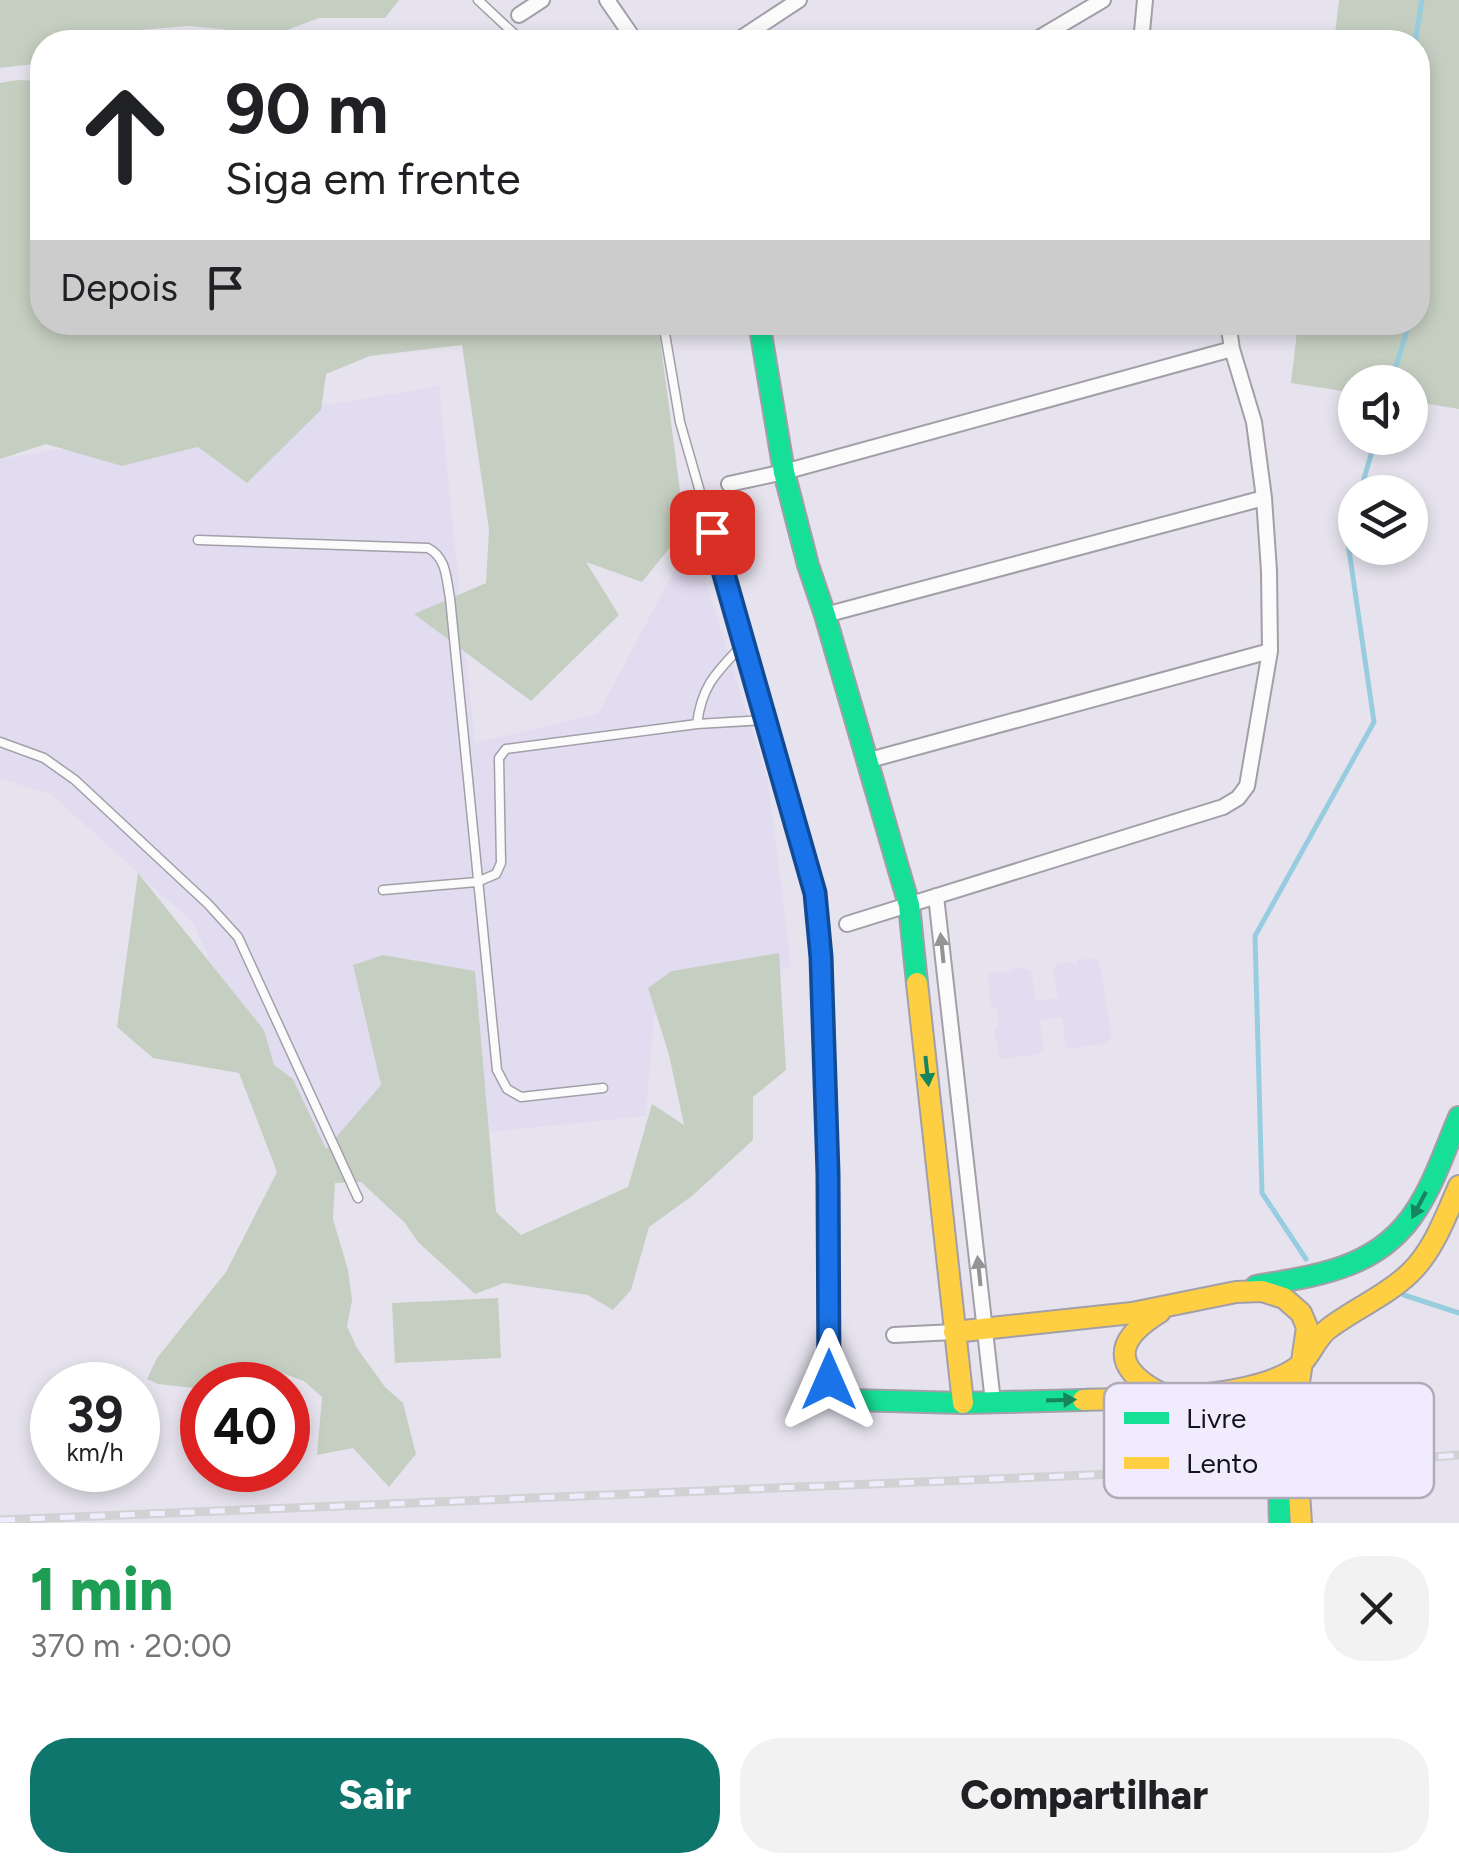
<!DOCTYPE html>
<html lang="pt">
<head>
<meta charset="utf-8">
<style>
	body { margin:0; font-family:Figtree,sans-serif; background:#f2f2f2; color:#202124; height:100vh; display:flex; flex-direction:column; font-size:38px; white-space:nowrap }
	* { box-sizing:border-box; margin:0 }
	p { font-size:32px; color:#757577 }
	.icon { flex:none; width:55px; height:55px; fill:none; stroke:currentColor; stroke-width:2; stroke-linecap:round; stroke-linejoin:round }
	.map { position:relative; height:1523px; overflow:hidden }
	.panel { display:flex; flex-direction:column; background:#fff; flex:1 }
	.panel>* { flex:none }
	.banner { position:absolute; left:30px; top:30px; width:1400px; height:305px; border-radius:40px; box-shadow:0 5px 15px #0003; background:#fff; color:#202124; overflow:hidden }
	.controls { position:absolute; left:1338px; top:365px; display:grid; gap:20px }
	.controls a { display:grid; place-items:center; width:90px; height:90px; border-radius:50%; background:#fff; box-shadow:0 5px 15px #0003; font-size:50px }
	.speed { position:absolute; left:30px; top:1362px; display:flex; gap:20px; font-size:50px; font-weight:700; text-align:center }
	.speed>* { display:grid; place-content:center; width:130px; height:130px; border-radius:50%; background:#fff; box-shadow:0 5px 15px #0003; line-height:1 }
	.speed small { font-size:25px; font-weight:400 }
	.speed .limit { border:15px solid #d22; background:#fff; color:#111 }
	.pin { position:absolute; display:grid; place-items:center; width:85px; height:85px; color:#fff; margin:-42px; border-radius:20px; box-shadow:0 5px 15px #0006 }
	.me { position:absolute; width:110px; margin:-55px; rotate:0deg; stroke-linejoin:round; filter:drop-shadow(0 0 8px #0008) }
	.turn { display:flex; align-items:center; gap:35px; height:210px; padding:0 30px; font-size:45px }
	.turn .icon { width:130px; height:130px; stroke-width:2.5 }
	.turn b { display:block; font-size:70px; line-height:85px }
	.then { display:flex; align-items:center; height:95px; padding:0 30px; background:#0003; gap:20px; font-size:38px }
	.round { display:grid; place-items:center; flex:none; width:105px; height:105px; border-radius:40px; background:#f2f2f2 }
	.overview { display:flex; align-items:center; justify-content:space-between; height:170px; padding:0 30px }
	h1 { font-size:60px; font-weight:800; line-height:75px; color:#1e9e55 }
	.cta { display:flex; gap:20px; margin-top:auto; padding:20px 30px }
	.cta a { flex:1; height:115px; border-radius:40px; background:#0f766e; color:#fff; font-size:40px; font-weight:800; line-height:115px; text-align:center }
	.cta a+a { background:#f2f2f2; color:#202124 }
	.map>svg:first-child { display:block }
	.built { fill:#e2dcf0 }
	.green { fill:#c5cfc1 }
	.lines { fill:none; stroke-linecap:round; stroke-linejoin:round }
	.stream { stroke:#98cddf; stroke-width:5 }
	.lane-casing { stroke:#a29fa8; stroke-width:11 }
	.street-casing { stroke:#a29fa8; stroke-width:18 }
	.fast-casing { stroke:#a29fa8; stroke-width:24 }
	.slow-casing { stroke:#a29fa8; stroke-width:24 }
	.lane { stroke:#fbfbfc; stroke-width:8 }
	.street { stroke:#fbfbfc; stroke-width:14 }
	.fast { stroke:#16e098; stroke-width:20 }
	.slow { stroke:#ffcf43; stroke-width:20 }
	.rail-casing { stroke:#d2d1d4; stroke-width:9 }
	.rail { stroke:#f1ecfd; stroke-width:5; stroke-dasharray:15; stroke-linecap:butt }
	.oneway { fill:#949396 }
	.oneway2 { fill:#16845f }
	.route-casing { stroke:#114b97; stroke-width:25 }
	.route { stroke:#1a73e8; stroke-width:18 }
	.key { fill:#f1ecfd; stroke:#afabb9; stroke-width:2.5 }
	.key-label { font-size:28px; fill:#15131a }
</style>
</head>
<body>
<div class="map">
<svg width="1459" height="1523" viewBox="0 0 1459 1523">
	<rect width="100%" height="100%" fill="#e6e3ee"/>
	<path class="built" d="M 439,386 L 475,743 L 598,714 L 692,537 L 768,781 L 791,966 L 654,1015 L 646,1116 L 298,1151 L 193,923 L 51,794 L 0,779 L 0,459 Z
		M 1094,958 L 1094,960 L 1098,960 L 1101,972 L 1112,1040 L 1107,1041 L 1106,1044 L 1091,1046 L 1090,1044 L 1072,1049 L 1066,1047 L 1062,1017 L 1040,1020 L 1044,1050 L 1039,1051 L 1040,1054 L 1025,1056 L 1019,1055 L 1019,1057 L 1002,1059 L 999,1058 L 994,1028 L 999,1025 L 996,1007 L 991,1006 L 987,974 L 1005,971 L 1006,974 L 1010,973 L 1010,970 L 1025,968 L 1026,970 L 1031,970 L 1036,1001 L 1058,998 L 1053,967 L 1057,966 L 1057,963 L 1072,962 L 1074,964 L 1078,963 L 1078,960 Z"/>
	<path class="green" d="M 0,0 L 399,0 L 385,18 L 319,18 L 269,37 L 239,31 L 189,26 L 139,30 L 112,42 L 42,42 L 42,63 L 0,68 Z
		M 1339,0 L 1459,0 L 1459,409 L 1410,401 L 1410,382 L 1355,382 L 1355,393 L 1291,383 L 1298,323 L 1418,322 L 1418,42 L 1334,42 Z
		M 17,80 L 42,81 L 42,322 L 658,323 L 685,529 L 642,582 L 586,562 L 619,615 L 531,701 L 414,614 L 486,583 L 489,529 L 462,345 L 370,356 L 326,374 L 321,410 L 247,483 L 198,447 L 122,466 L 46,444 L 0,459 L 0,83 Z
		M 138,873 L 264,1030 L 274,1065 L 293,1079 L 326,1149 L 381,1085 L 353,965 L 383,955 L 475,971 L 496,1212 L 521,1235 L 628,1187 L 652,1104 L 684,1125 L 669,1055 L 648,988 L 672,971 L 779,953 L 786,1070 L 753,1097 L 753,1140 L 692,1196 L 649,1227 L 631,1290 L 613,1310 L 588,1295 L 504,1283 L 475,1294 L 418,1242 L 405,1223 L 361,1182 L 335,1183 L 333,1219 L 348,1270 L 352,1300 L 347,1326 L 357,1348 L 385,1387 L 403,1403 L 416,1454 L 389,1487 L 353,1448 L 317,1455 L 322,1397 L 304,1381 L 282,1373 L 258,1376 L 228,1385 L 202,1385 L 202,1389 L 158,1384 L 147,1379 L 157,1358 L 226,1272 L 277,1172 L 239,1073 L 153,1058 L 117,1027 Z
		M 498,1298 L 501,1358 L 395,1363 L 392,1303 Z"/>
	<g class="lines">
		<path class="stream" d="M 1415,42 L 1422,0
			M 1418,188 L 1424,203 L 1418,239
			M 1391,382 L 1406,334 L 1407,322
			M 1360,492 L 1376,438
			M 1306,1259 L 1262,1193 L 1255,936 L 1374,722 L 1347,536 L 1355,509
			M 1404,1295 L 1459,1313"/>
		<defs>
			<path id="lane" d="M 478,0 L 523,42
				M 663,322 L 680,422 L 815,893 L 821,957 L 828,1172
				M 198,540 L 428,548 C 447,558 446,578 450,598 L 497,1070 L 507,1089 L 521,1097 L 603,1088
				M 697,724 C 702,683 718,672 744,643
				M 0,742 L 44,758 L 75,780 L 208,904 L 238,937 L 358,1198
				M 383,890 L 477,882 L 496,874 L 501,863 L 499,758 L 506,749 L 697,724 L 766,720"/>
			<path id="street" d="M 607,0 L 636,42
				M 519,15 L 542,0
				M 735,42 L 799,0
				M 1032,42 L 1103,0
				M 1141,42 L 1145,0
				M 761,330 L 785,322
				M 729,484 L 784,472 L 1232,349
				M 825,615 L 1264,498
				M 866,761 L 1270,651
				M 936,896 L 993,1402
				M 847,924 L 1223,807 L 1238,798 L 1247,786 L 1270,651 L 1269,571 L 1264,498 L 1254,422 L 1232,349 L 1228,322
				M 894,1335 L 954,1332"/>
			<path id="fast" d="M 759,322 L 784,472 L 808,565 L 825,615 L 909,905 L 917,983
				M 828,1175 L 829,1380 L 836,1394 L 852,1400 L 963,1403 L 1083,1400
				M 1256,1286 C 1320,1275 1380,1268 1417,1209 C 1435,1181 1446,1147 1459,1117
				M 1226,1392 C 1236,1396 1247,1400 1255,1407 C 1284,1433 1278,1487 1280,1523"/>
			<path id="slow" d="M 917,983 L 963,1403
				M 1160,1312 C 1113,1341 1112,1368 1162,1394
				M 954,1332 L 1132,1313 L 1236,1292 L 1262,1291 L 1284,1298 L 1301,1313 L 1307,1327 L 1294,1417 L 1301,1523
				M 1083,1400 C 1139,1398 1256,1401 1300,1365 C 1311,1355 1316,1338 1328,1329 C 1354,1309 1386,1296 1410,1273 C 1434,1250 1446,1215 1459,1186"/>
		</defs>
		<use href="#lane" class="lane-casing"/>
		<use href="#street" class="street-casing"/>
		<use href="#fast" class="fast-casing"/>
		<use href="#slow" class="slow-casing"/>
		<use href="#lane" class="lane"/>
		<use href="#street" class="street"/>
		<use href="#fast" class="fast"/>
		<use href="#slow" class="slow"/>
		<defs>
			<path id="rail" d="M 0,1520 L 1308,1466 L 1459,1455"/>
		</defs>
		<use href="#rail" class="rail-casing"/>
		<use href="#rail" class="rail"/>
	</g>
	<defs><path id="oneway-solid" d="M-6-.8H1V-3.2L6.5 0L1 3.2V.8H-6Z" transform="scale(2.5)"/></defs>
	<g class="oneway">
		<use href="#oneway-solid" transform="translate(942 948) rotate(-96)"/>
		<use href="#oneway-solid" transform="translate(979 1271) rotate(-96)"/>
	</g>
	<g class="oneway2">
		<use href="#oneway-solid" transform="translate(927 1071) rotate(84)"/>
		<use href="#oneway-solid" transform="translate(1419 1205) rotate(118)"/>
		<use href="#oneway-solid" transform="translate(1061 1400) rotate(-2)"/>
	</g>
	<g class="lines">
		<defs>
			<path id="route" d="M 712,532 L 815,893 L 821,957 L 828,1174 L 829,1380"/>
		</defs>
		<use href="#route" class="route-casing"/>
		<use href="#route" class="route"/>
	</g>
	<rect x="1104" y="1383" width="330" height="115" rx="15" class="key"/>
	<rect x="1124" y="1412" width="45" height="12" fill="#16e098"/>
	<rect x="1124" y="1457" width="45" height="12" fill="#ffcf43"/>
	<g class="key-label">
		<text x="1186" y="1428">Livre</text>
		<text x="1186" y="1473">Lento</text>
	</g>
</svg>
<div class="controls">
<a><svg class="icon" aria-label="sound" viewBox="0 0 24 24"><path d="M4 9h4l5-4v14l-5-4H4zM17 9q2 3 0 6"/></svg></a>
<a><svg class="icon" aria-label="layers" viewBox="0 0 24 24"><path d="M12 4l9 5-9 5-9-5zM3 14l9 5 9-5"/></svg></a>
</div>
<div class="speed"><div>39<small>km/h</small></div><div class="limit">40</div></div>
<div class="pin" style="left:712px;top:532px;background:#d93025"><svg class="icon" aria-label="arrive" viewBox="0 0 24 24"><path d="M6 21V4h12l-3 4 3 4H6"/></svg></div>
<svg class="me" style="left:829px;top:1380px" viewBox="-20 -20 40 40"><path d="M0-17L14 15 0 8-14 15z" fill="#1a73e8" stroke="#fff" stroke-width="4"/></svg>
<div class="banner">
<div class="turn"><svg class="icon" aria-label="ahead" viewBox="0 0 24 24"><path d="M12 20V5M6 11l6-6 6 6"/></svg><div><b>90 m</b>Siga em frente</div></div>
<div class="then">Depois<svg class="icon" aria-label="arrive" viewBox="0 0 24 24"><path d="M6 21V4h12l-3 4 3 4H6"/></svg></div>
</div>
</div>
<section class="panel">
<div class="overview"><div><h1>1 min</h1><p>370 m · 20:00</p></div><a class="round"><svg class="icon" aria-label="close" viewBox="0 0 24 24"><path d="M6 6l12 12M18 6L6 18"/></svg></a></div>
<div class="cta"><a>Sair</a><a>Compartilhar</a></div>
</section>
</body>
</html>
